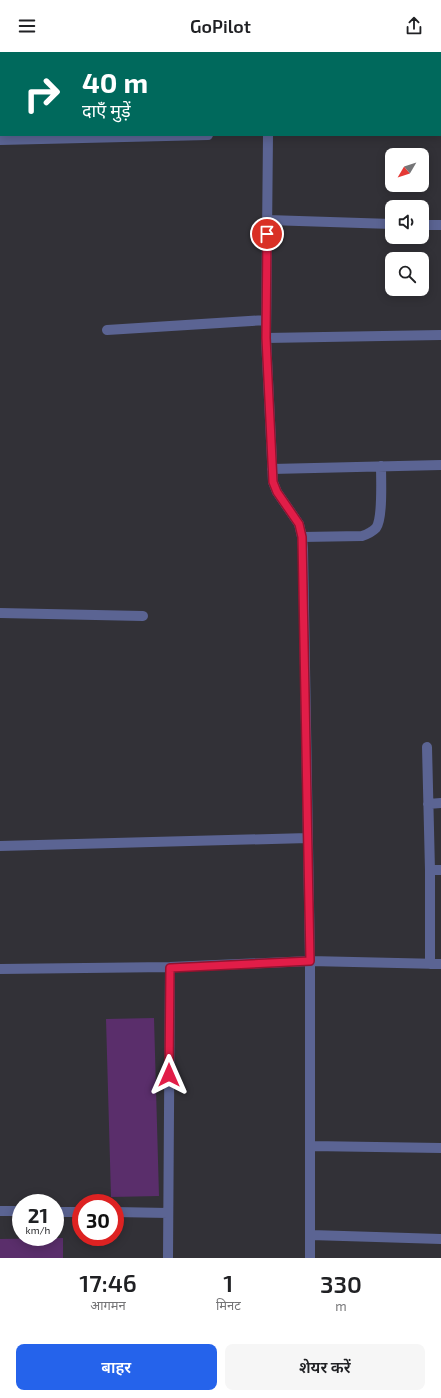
<!DOCTYPE html>
<html lang="hi">
<head>
<meta charset="utf-8">
<style>
	body { margin:0; font-family:"Exo 2","Noto Sans Devanagari",sans-serif; background:#f6f6f6; color:#202124; height:100vh; display:flex; flex-direction:column; font-size:15px; white-space:nowrap }
	* { box-sizing:border-box; margin:0 }
	p { font-size:13px; color:#757577 }
	.icon { flex:none; width:22px; height:22px; fill:none; stroke:currentColor; stroke-width:2; stroke-linecap:round; stroke-linejoin:round }
	.map { position:relative; height:1206px; overflow:hidden }
	.drawer { display:flex; flex-direction:column; background:#fff; flex:1 }
	.drawer>* { flex:none }
	.hud { position:absolute; left:0px; top:0px; width:441px; height:84px; box-shadow:0 2px 10px #0003; background:#00695c; color:#fff; overflow:hidden }
	.needle { width:26px; rotate:231deg }
	.fabs { position:absolute; left:385px; top:96px; display:grid; gap:8px }
	.fabs a { display:grid; place-items:center; width:44px; height:44px; border-radius:8px; background:#fff; box-shadow:0 2px 10px #0003; font-size:20px }
	.speed { position:absolute; left:12px; top:1142px; display:flex; gap:8px; font-size:20px; font-weight:700; text-align:center }
	.speed>* { display:grid; place-content:center; width:52px; height:52px; border-radius:50%; background:#fff; box-shadow:0 2px 10px #0003; line-height:1 }
	.speed small { font-size:10px; font-weight:400 }
	.speed .limit { border:6px solid #d22; background:#fff; color:#111 }
	.pin { position:absolute; display:grid; place-items:center; width:34px; height:34px; color:#fff; margin:-17px; border:2px solid #fff; border-radius:50%; box-shadow:0 1px 4px #0007 }
	.me { position:absolute; width:44px; margin:-22px; rotate:0deg; stroke-linejoin:round; filter:drop-shadow(0 0 3px #0008) }
	.turn { display:flex; align-items:center; gap:14px; height:84px; padding:0 16px; font-size:18px }
	.turn .icon { width:52px; height:52px; stroke-width:2.5 }
	.turn b { display:block; font-size:28px; line-height:34px }
	.eta { display:flex; justify-content:space-evenly; align-items:center; height:68px; text-align:center }
	.eta b { font-size:24px; font-weight:600; line-height:28px }
	.primary-button { display:flex; gap:8px; margin-top:auto; padding:8px 16px }
	.primary-button a { flex:1; height:46px; border-radius:8px; background:#2563eb; color:#fff; font-size:16px; font-weight:600; line-height:46px; text-align:center }
	.primary-button a+a { background:#f6f6f6; color:#202124 }
	header { display:flex; justify-content:space-between; align-items:center; height:52px; padding:0 16px; background:#fff; font-size:18px; font-weight:600 }
	.map>svg:first-child { display:block }
	.building { fill:#5a2e6b }
	.lines { fill:none; stroke-linecap:round; stroke-linejoin:round }
	.service { stroke:#5b6493; stroke-width:10 }
	.minor { stroke:#5b6493; stroke-width:10 }
	.route-casing { stroke:#92132f; stroke-width:10 }
	.route { stroke:#e11d48; stroke-width:7 }
</style>
</head>
<body>
<header><svg class="icon" aria-label="menu" viewBox="0 0 24 24"><path d="M4 6h16M4 12h16M4 18h16"/></svg>GoPilot<svg class="icon" aria-label="share" viewBox="0 0 24 24"><path d="M12 15V3M7 8l5-5 5 5M5 13v7h14v-7"/></svg></header>
<div class="map">
<svg width="441" height="1206" viewBox="0 0 441 1206">
	<rect width="100%" height="100%" fill="#323137"/>
	<path class="building" d="M 154,966 L 159,1144 L 111,1145 L 106,967 Z
		M 63,1186 L 63,1206 L 0,1206 L 0,1187 Z"/>
	<g class="lines">
		<path class="service" d="M 0,561 L 143,564"/>
		<path class="minor" d="M 267,0 L 267,1
			M 0,42 L 1,61
			M 440,73 L 441,73
			M 268,83 L 266,286 L 273,430 L 277,440 L 299,472 L 302,485 L 303,497 L 310,909 L 310,1206
			M 0,88 L 208,83
			M 268,168 L 392,172
			M 422,173 L 441,173
			M 107,278 L 266,268
			M 266,286 L 441,283
			M 272,417 L 441,413
			M 302,485 L 362,484 C 368,482 372,480 376,476 C 383,467 381,427 381,414
			M 427,695 L 430,818 L 430,912
			M 428,752 L 441,751
			M 0,794 L 308,786
			M 430,818 L 441,818
			M 0,917 L 170,915 L 310,909 L 441,912
			M 311,1094 L 441,1096
			M 0,1159 L 21,1159
			M 55,1160 L 81,1160
			M 115,1160 L 168,1161
			M 311,1183 L 441,1187
			M 168,1206 L 170,915"/>
	</g>
	<g class="lines">
		<defs>
			<path id="route" d="M 169,1023 L 170,916 L 310,909 L 302,485 L 299,472 L 277,440 L 273,430 L 266,286 L 267,182"/>
		</defs>
		<use href="#route" class="route-casing"/>
		<use href="#route" class="route"/>
	</g>
</svg>
<div class="fabs">
<a><svg class="needle" viewBox="-14 -14 28 28"><path d="M0-13l5 13h-10z" fill="#e53935"/><path d="M0 13l5-13h-10z" fill="#757577"/></svg></a>
<a><svg class="icon" aria-label="sound" viewBox="0 0 24 24"><path d="M4 9h4l5-4v14l-5-4H4zM17 9q2 3 0 6"/></svg></a>
<a><svg class="icon" aria-label="search" viewBox="0 0 24 24"><circle cx="10" cy="10" r="6"/><path d="M15 15l6 6"/></svg></a>
</div>
<div class="speed"><div>21<small>km/h</small></div><div class="limit">30</div></div>
<div class="pin" style="left:267px;top:182px;background:#d93025"><svg class="icon" aria-label="arrive" viewBox="0 0 24 24"><path d="M6 21V4h12l-3 4 3 4H6"/></svg></div>
<svg class="me" style="left:169px;top:1023px" viewBox="-20 -20 40 40"><path d="M0-17L14 15 0 8-14 15z" fill="#e11d48" stroke="#fff" stroke-width="4"/></svg>
<div class="hud">
<div class="turn"><svg class="icon" aria-label="right" viewBox="0 0 24 24"><path d="M7 20v-9h11M14 6l5 5-5 5"/></svg><div><b>40 m</b>दाएँ मुड़ें</div></div>
</div>
</div>
<section class="drawer">
<div class="eta">
<div><b>17:46</b><p>आगमन</p></div>
<div><b>1</b><p>मिनट</p></div>
<div><b>330</b><p>m</p></div>
</div>
<div class="primary-button"><a>बाहर</a><a>शेयर करें</a></div>
</section>
</body>
</html>
